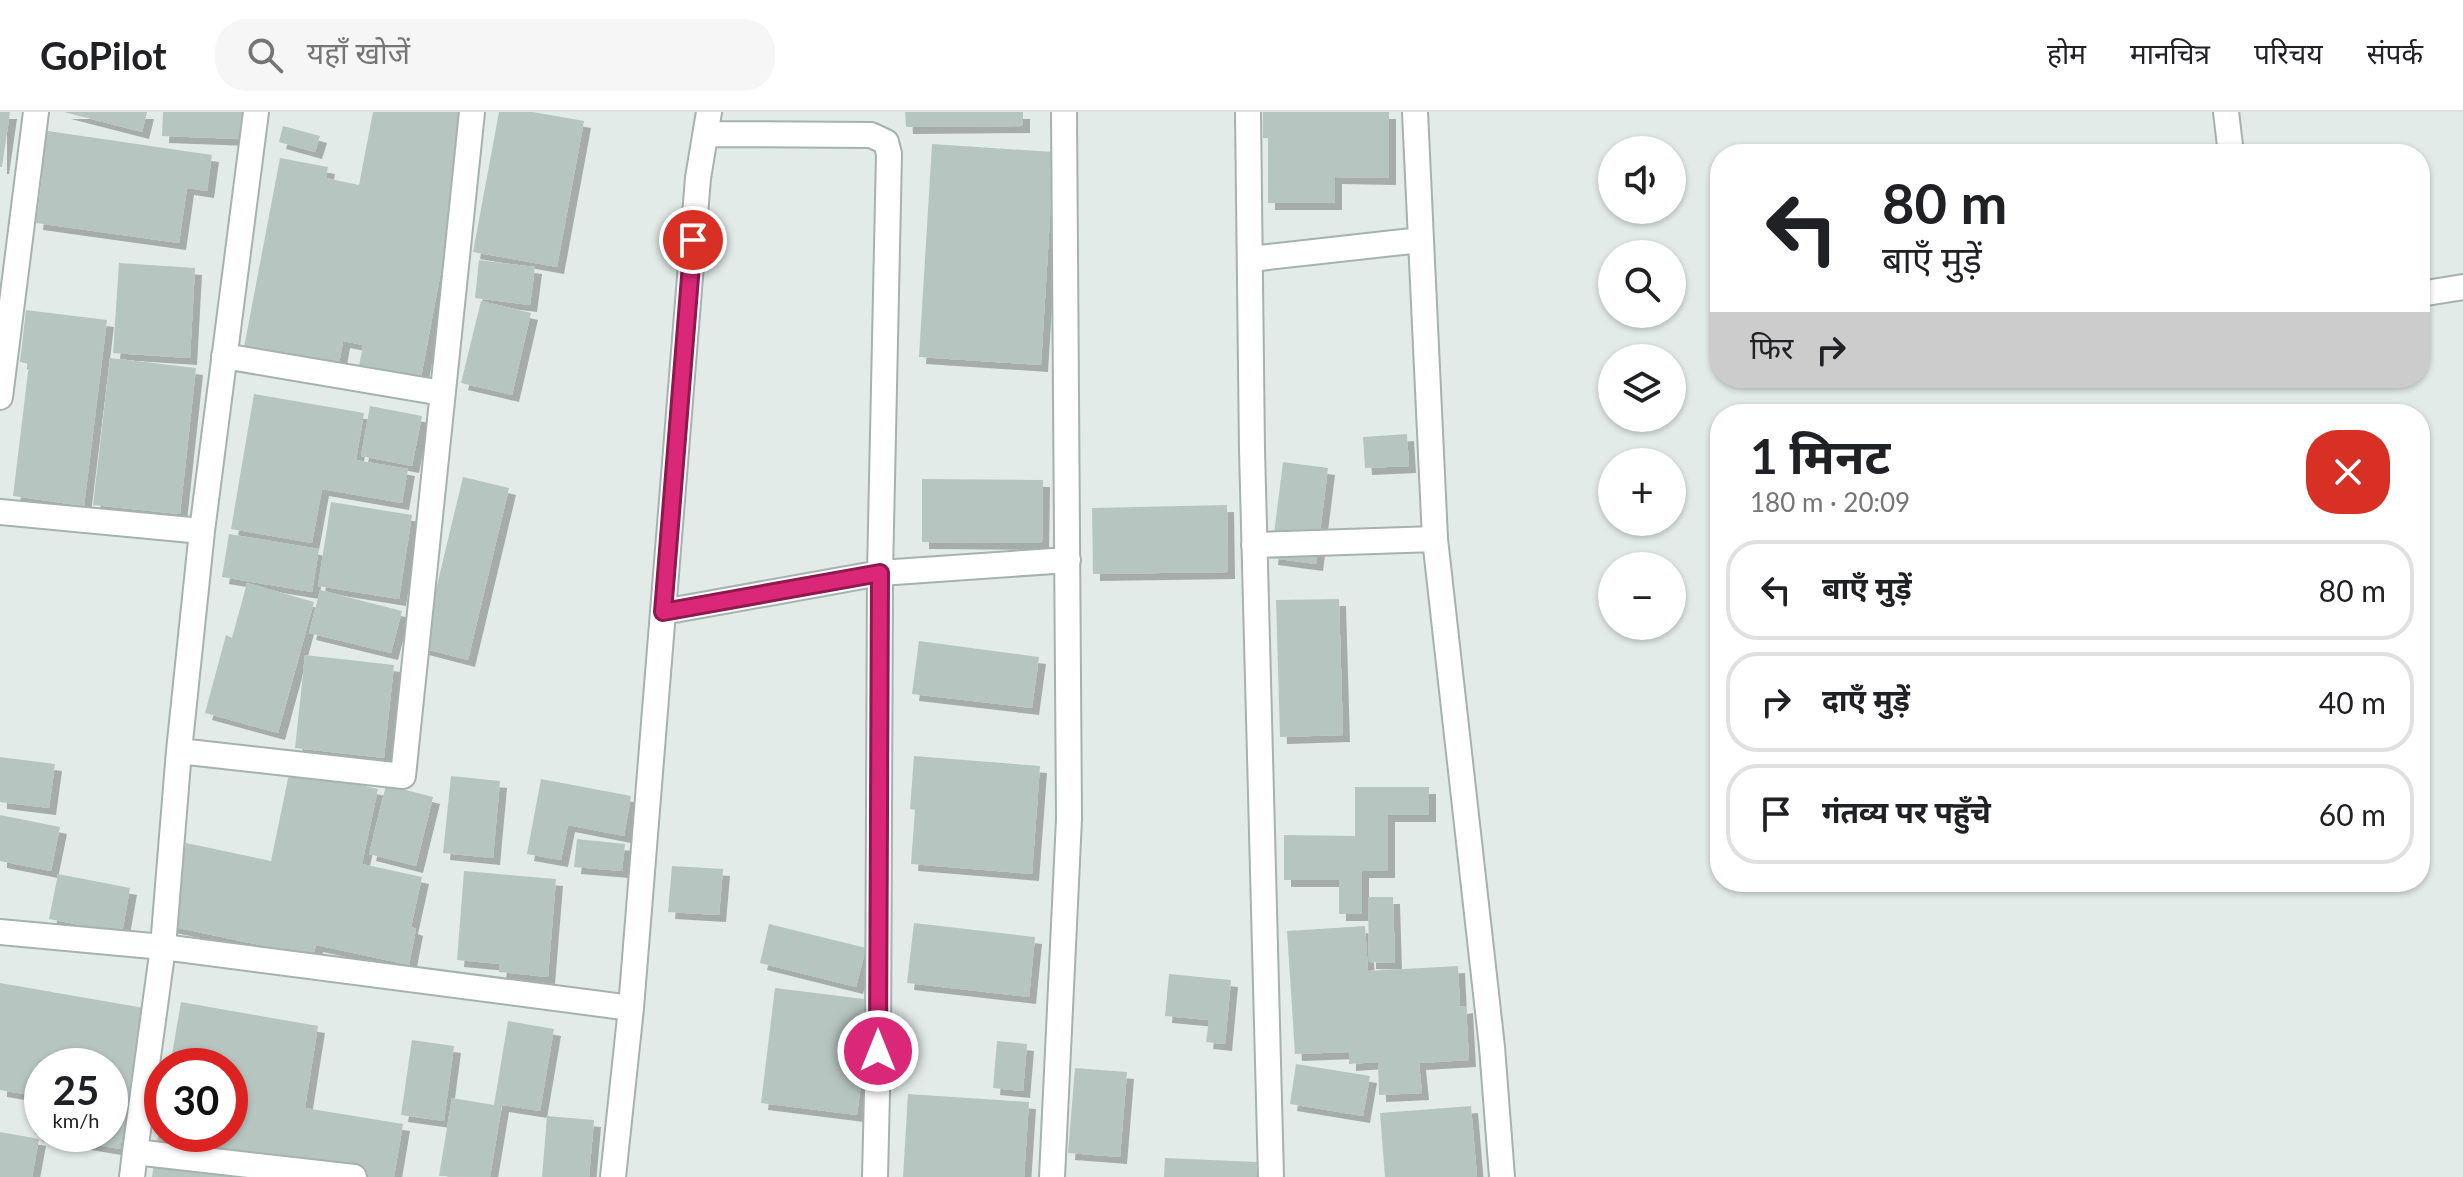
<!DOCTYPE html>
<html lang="hi">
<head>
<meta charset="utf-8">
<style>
	body { margin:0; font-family:Lato,"Noto Sans Devanagari",sans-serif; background:#f6f6f6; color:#202124; height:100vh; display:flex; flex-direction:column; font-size:30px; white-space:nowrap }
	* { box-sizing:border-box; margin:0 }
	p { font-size:26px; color:#757577 }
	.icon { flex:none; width:44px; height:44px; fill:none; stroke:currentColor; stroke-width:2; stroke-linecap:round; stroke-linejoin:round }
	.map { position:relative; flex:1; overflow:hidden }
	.side { position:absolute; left:1710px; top:292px; width:720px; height:488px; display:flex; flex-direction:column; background:#fff; border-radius:32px; box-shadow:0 2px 6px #0004 }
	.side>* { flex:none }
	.guide { position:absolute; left:1710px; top:32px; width:720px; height:244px; border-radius:32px; box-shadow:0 2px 6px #0004; background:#fff; color:#202124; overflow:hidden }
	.fabs { position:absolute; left:1598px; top:24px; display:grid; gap:16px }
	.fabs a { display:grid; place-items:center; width:88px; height:88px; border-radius:50%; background:#fff; box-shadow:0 2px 6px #0004; font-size:40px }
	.speed { position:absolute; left:24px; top:936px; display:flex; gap:16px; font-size:40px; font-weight:700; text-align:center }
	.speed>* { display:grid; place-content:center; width:104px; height:104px; border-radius:50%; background:#fff; box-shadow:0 2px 6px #0004; line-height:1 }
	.speed small { font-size:20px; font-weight:400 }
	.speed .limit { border:12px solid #d22; background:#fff; color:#111 }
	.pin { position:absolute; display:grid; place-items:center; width:68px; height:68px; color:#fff; margin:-34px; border:4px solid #fff; border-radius:50%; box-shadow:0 2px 8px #0007 }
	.me { position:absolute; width:88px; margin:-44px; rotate:0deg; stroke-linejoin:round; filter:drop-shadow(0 0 6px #0008) }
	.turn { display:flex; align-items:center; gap:28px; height:168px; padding:0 40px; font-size:36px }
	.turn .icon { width:104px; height:104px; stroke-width:2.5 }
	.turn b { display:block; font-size:56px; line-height:68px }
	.then { display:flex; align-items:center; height:76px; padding:0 40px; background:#0003; gap:16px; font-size:30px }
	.round { display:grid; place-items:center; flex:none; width:84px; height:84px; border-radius:32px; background:#f6f6f6 }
	.overview { display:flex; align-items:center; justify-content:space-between; height:136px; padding:0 40px }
	h1 { font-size:48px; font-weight:700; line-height:60px }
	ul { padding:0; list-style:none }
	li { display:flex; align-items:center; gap:24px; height:100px; margin:0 16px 12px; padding:0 24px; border:4px solid #e0e0e0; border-radius:32px }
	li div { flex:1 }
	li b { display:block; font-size:30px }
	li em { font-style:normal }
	header { display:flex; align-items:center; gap:48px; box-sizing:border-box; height:112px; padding:0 40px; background:#fff; border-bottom:2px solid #e0e0e0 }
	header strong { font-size:38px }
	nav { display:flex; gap:44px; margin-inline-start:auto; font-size:28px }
	.search { width:560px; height:72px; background:#f6f6f6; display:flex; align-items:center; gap:20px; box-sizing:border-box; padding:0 28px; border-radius:32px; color:#757577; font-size:30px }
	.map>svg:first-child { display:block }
	.building { fill:#b7c5c0; filter:url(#shadow) }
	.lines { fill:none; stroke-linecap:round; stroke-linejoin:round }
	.minor-casing { stroke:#a5b2ae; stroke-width:28 }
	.minor { stroke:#fff; stroke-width:24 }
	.route-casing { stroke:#8e194d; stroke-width:20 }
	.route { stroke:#db2777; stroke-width:14 }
</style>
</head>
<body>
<header>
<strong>GoPilot</strong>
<div class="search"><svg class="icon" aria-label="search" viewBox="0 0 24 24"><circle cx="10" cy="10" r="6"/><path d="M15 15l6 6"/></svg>यहाँ खोजें</div>
<nav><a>होम</a><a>मानचित्र</a><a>परिचय</a><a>संपर्क</a></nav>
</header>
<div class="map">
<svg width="2463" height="1065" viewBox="0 0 2463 1065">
	<defs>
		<filter id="shadow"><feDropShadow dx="7" dy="7" stdDeviation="0" flood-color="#0004"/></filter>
	</defs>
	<rect width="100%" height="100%" fill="#e2ebe7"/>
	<path class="building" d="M 0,0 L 10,0 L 2,55 L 0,55 Z
		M 64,0 L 147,0 L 142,20 Z
		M 163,0 L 242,0 L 241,27 L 162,24 Z
		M 373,0 L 471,0 L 420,271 L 358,260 L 363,233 L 343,229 L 337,264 L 242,246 L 280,46 L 328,55 L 326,66 L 359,73 Z
		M 499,0 L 533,0 L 584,9 L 557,155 L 473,140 Z
		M 905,0 L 1023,0 L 1023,14 L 906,15 Z
		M 1263,0 L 1389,0 L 1389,66 L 1335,65 L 1335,91 L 1268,91 L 1268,26 L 1263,26 Z
		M 283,14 L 320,24 L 315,40 L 279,30 Z
		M 41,18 L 212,43 L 207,79 L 187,76 L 179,131 L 36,111 L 42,65 L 35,64 Z
		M 932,32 L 1054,40 L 1041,253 L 919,245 Z
		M 479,148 L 535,155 L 530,193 L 475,186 Z
		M 119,151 L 195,156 L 190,246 L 113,241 Z
		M 481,189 L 531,201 L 512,283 L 461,271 Z
		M 26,198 L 107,208 L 84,394 L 13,384 L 29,252 L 20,250 Z
		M 110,246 L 196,256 L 180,402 L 93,393 Z
		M 254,282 L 364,301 L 356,348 L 408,357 L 402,391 L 322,377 L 312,431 L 231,417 Z
		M 370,294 L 422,304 L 412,354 L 361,344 Z
		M 1407,322 L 1409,354 L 1365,356 L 1363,325 Z
		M 1283,350 L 1328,356 L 1316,452 L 1271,446 Z
		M 463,365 L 509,376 L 468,548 L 422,536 Z
		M 922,367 L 1043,368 L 1042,431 L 922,430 Z
		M 331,390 L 412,403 L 399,487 L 318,474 Z
		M 1227,393 L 1228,460 L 1093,462 L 1092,396 Z
		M 229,422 L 319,437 L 312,480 L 222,465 Z
		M 247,471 L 314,490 L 278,621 L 205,601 L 226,523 L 232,526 Z
		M 320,478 L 402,499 L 391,541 L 309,521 Z
		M 1339,487 L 1343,623 L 1280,625 L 1276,488 Z
		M 919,529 L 1039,545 L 1032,596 L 912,582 Z
		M 305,543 L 394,553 L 384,646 L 295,636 Z
		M 914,644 L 1040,654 L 1032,762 L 911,752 L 915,698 L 910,697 Z
		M 0,645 L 55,652 L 49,696 L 0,690 Z
		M 290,657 L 378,677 L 362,752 L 422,765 L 411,815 L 416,817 L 409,853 L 316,833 L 313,844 L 169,814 L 186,731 L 271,749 Z
		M 451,664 L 500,669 L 493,746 L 443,741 Z
		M 541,667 L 631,684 L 624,724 L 568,713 L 561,748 L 527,742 Z
		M 386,673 L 433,685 L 416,754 L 369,742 Z
		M 1355,675 L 1429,675 L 1429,703 L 1388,703 L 1388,759 L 1362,759 L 1362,802 L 1339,802 L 1339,768 L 1284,768 L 1284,723 L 1355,724 Z
		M 0,703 L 60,715 L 51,759 L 0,749 Z
		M 577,727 L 625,732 L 622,759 L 574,755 Z
		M 672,754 L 723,757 L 719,803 L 668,800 Z
		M 464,759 L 556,767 L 548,865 L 499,860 L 500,852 L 457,848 Z
		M 58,762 L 130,776 L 122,821 L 49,807 Z
		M 1368,785 L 1393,785 L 1395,851 L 1369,850 Z
		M 914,811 L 1035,825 L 1029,885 L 907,871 Z
		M 769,812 L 866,836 L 856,875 L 760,851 Z
		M 1365,814 L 1368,859 L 1458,854 L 1460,895 L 1466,894 L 1469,948 L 1419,951 L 1422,981 L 1379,983 L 1378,950 L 1349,952 L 1349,940 L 1295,942 L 1287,819 Z
		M 1169,862 L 1231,868 L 1225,932 L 1206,930 L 1209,908 L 1165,904 Z
		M 0,871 L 144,896 L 120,1037 L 43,1024 L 110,1022 L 110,954 L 42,954 L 42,985 L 0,978 Z
		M 775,876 L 872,888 L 857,1003 L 761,991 Z
		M 181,890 L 318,914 L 305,996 L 403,1012 L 394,1065 L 152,1065 L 160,1012 L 162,1022 L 230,1022 L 230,954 L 170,954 Z
		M 508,909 L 554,917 L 540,999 L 502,993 L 490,1065 L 439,1064 L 452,986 L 494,993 Z
		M 412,928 L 454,934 L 444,1009 L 401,1003 Z
		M 997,929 L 1027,932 L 1023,979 L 993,976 Z
		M 1296,952 L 1370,964 L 1363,1004 L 1290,992 Z
		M 1075,956 L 1127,960 L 1120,1045 L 1068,1041 Z
		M 908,982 L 1029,990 L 1024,1065 L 903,1065 Z
		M 40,992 L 42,992 L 42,1024 L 35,1022 Z
		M 1471,994 L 1477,1065 L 1385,1065 L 1380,1001 Z
		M 547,1004 L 594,1008 L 589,1065 L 542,1065 Z
		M 0,1020 L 39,1027 L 32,1065 L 0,1065 Z
		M 1165,1046 L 1257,1050 L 1256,1065 L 1164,1065 Z"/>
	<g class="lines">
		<defs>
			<path id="minor" d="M 1248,0 L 1252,338 L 1271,1065
				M 1415,0 L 1435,427
				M 2226,0 L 2231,42
				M 707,22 L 871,23 L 886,30 L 889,42 L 880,461 L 878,939 L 875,1065
				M 1250,147 L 1421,128
				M 2420,182 L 2463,175
				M 224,244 L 442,281
				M 0,285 L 36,0
				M 0,400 L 202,419
				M 1254,433 L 1435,427 L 1492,935 L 1502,1065
				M 663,500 L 880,461 L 1068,448
				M 179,639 L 403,664 L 472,0
				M 0,820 L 163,835 L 179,639 L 202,419 L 256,0
				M 135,1040 L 163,835 L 631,896
				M 132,1065 L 135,1040 L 354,1065
				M 613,1065 L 631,896 L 698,66 L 709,0
				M 1052,1065 L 1069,707 L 1064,0"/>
		</defs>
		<use href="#minor" class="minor-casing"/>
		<use href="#minor" class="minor"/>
	</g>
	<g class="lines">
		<defs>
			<path id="route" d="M 693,128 L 663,500 L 880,461 L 878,939"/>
		</defs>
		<use href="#route" class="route-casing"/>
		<use href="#route" class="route"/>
	</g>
</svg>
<div class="fabs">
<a><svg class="icon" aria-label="sound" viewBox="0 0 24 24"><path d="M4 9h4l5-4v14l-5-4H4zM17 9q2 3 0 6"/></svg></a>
<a><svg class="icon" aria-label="search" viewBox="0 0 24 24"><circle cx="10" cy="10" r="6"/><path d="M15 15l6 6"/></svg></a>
<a><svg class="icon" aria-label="layers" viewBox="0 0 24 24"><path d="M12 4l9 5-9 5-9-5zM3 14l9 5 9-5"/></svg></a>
<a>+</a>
<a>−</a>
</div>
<div class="speed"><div>25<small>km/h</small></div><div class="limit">30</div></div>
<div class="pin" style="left:693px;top:128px;background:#d93025"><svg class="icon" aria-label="arrive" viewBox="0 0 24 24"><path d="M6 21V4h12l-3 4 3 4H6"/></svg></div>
<svg class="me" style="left:878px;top:939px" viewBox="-20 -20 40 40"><circle r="17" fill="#db2777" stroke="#fff" stroke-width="3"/><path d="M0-11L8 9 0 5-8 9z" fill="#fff"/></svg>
<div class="guide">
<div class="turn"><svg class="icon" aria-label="left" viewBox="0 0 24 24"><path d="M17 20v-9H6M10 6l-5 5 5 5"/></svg><div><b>80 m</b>बाएँ मुड़ें</div></div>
<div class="then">फिर<svg class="icon" aria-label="right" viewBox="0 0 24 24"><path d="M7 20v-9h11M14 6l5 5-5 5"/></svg></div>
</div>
<section class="side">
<div class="overview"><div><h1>1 मिनट</h1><p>180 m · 20:09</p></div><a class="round" style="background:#d93025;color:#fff"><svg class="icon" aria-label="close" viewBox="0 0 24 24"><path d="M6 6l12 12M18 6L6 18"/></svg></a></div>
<ul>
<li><svg class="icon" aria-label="left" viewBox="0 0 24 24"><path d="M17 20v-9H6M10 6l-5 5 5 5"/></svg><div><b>बाएँ मुड़ें</b></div><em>80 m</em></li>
<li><svg class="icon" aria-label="right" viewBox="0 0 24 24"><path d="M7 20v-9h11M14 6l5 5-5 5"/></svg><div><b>दाएँ मुड़ें</b></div><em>40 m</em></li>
<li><svg class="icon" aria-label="arrive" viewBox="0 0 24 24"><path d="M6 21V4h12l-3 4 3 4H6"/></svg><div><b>गंतव्य पर पहुँचे</b></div><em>60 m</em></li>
</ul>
</section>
</div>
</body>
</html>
